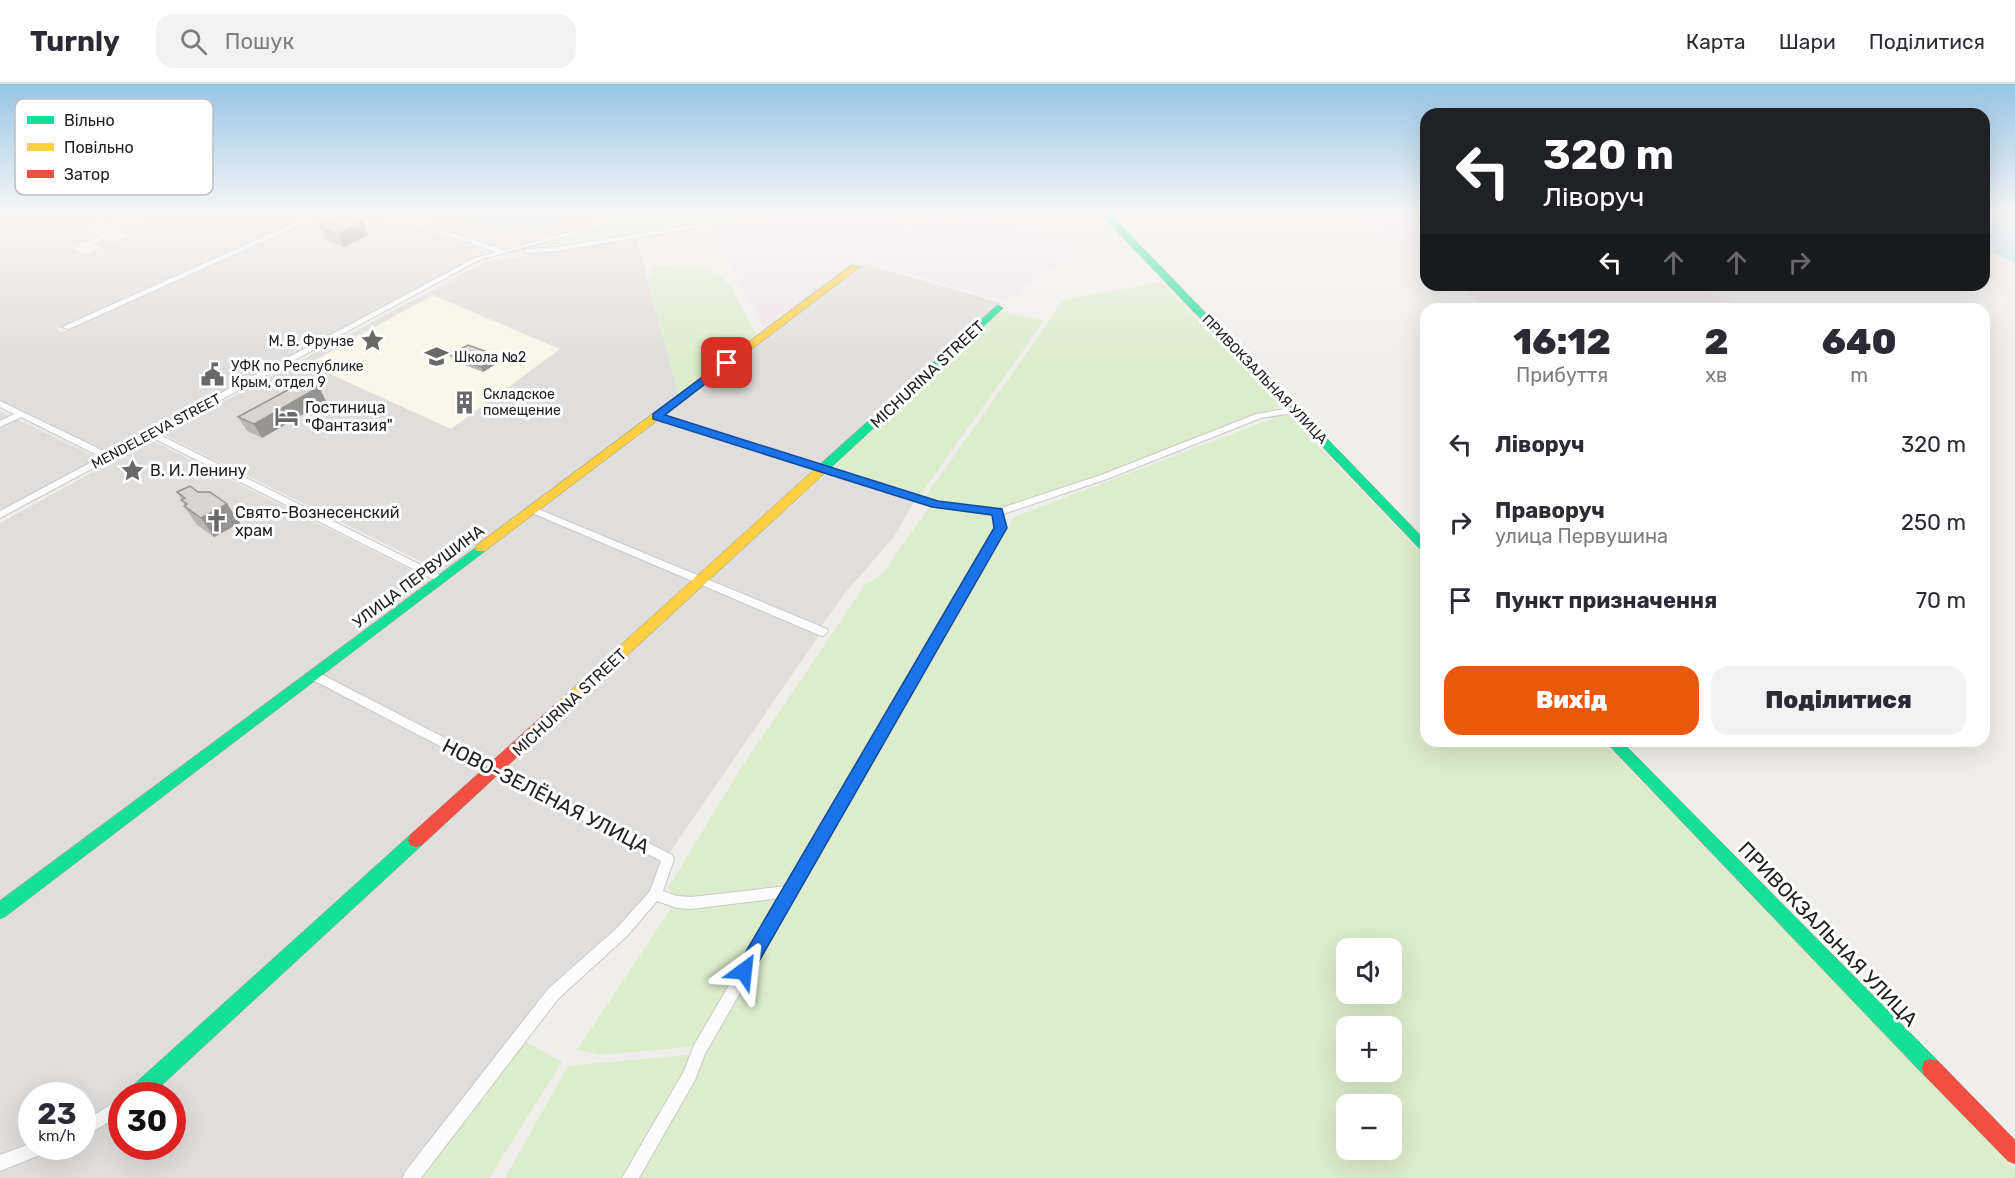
<!DOCTYPE html>
<html lang="uk">
<head>
<meta charset="utf-8">
<style>
	body { margin:0; font-family:Rubik,sans-serif; background:#f2f2f3; color:#2b2b33; height:100vh; display:flex; flex-direction:column; font-size:22px; white-space:nowrap }
	* { box-sizing:border-box; margin:0 }
	p { font-size:20px; color:#7c7c81 }
	.icon { flex:none; width:33px; height:33px; fill:none; stroke:currentColor; stroke-width:2; stroke-linecap:round; stroke-linejoin:round }
	.map { position:relative; flex:1; overflow:hidden }
	.panel { position:absolute; left:1420px; top:219px; width:570px; height:444px; display:flex; flex-direction:column; background:#fff; border-radius:18px; box-shadow:0 6px 24px #0002 }
	.panel>* { flex:none }
	.top-card { position:absolute; left:1420px; top:24px; width:570px; height:183px; border-radius:18px; box-shadow:0 6px 24px #0002; background:#202124; color:#fff; overflow:hidden }
	.fabs { position:absolute; left:1336px; top:854px; display:grid; gap:12px }
	.fabs a { display:grid; place-items:center; width:66px; height:66px; border-radius:12px; background:#fff; box-shadow:0 6px 24px #0002; font-size:30px }
	.speed { position:absolute; left:18px; top:998px; display:flex; gap:12px; font-size:30px; font-weight:700; text-align:center }
	.speed>* { display:grid; place-content:center; width:78px; height:78px; border-radius:50%; background:#fff; box-shadow:0 6px 24px #0002; line-height:1 }
	.speed small { font-size:15px; font-weight:400 }
	.speed .limit { border:9px solid #d22; background:#fff; color:#111 }
	.pin { position:absolute; display:grid; place-items:center; width:51px; height:51px; color:#fff; margin:-26px; border-radius:12px; box-shadow:0 3px 9px #0006 }
	.me { position:absolute; width:66px; margin:-33px; rotate:30deg; stroke-linejoin:round; filter:drop-shadow(0 0 4px #0008) }
	.turn { display:flex; align-items:center; gap:21px; height:126px; padding:0 24px; font-size:27px }
	.turn .icon { width:78px; height:78px; stroke-width:2.5 }
	.turn b { display:block; font-size:42px; line-height:51px }
	.lanes { display:flex; align-items:center; height:57px; padding:0 24px; background:#0003; justify-content:center; gap:30px; direction:ltr }
	.lanes .off { opacity:.35 }
	.eta { display:flex; justify-content:space-evenly; align-items:center; height:102px; text-align:center }
	.eta b { font-size:36px; font-weight:800; line-height:42px }
	.cta { display:flex; gap:12px; margin-top:auto; padding:12px 24px }
	.cta a { flex:1; height:69px; border-radius:18px; background:#ea580c; color:#fff; font-size:24px; font-weight:800; line-height:69px; text-align:center }
	.cta a+a { background:#f2f2f3; color:#2b2b33 }
	ul { padding:0; list-style:none }
	li { display:flex; align-items:center; gap:18px; height:78px; padding:0 24px }
	li div { flex:1 }
	li b { display:block; font-size:22px }
	li em { font-style:normal }
	header { display:flex; align-items:center; gap:36px; box-sizing:border-box; height:84px; padding:0 30px; background:#fff; border-bottom:2px solid #e1e1e2 }
	header strong { font-size:28px }
	nav { display:flex; gap:33px; margin-inline-start:auto; font-size:21px }
	.search { width:420px; height:54px; background:#f2f2f3; display:flex; align-items:center; gap:15px; box-sizing:border-box; padding:0 21px; border-radius:18px; color:#7c7c81; font-size:22px }
	.map>svg:first-child { display:block }
	.residential { fill:#dfdedc }
	.industrial { fill:#ede4e9 }
	.education { fill:#f8f7e8 }
	.grass { fill:#ddeccb; fill-rule:evenodd }
	.park { fill:#daf5da }
	.pitch { fill:#b7e6d2 }
	.water { fill:#bfdbe3 }
	.lines { fill:none; stroke-linecap:round; stroke-linejoin:round }
	.street-casing { stroke:#c9c8c7; stroke-width:2 }
	.fast-casing { stroke:#999a82; stroke-width:1 }
	.slow-casing { stroke:#999a82; stroke-width:1 }
	.jam-casing { stroke:#999a82; stroke-width:1 }
	.street { fill:#fdfcfc; fill-rule:evenodd }
	.fast { fill:#16e098; fill-rule:evenodd }
	.slow { fill:#ffcf43; fill-rule:evenodd }
	.jam { fill:#f24e42; fill-rule:evenodd }
	.wall { fill:#b9b6b5 }
	.shaded-wall { fill:#969493 }
	.building { fill:#d7d4d2; stroke:#969493; stroke-width:1.5 }
	.route { fill:#1a73e8; stroke:#114b97; stroke-width:1.5 }
	.labels { text-anchor:middle; stroke-width:6; stroke-linejoin:round; paint-order:stroke }
	.far-poi-label { font-size:14px; fill:#222; stroke:#fff; text-anchor:start }
	.far-street-label { font-size:14px; fill:#222; stroke:#fff }
	.street-label { font-size:16px; fill:#222; stroke:#fff }
	.poi-label { font-size:16px; fill:#222; stroke:#fff; text-anchor:start }
	.near-street-label { font-size:20px; fill:#222; stroke:#fff }
	.key { fill:#fff; stroke:#bdbdbd; stroke-width:1.5 }
	.key-label { font-size:16px; fill:#222 }
</style>
</head>
<body>
<header>
<strong>Turnly</strong>
<div class="search"><svg class="icon" aria-label="search" viewBox="0 0 24 24"><circle cx="10" cy="10" r="6"/><path d="M15 15l6 6"/></svg>Пошук</div>
<nav><a>Карта</a><a>Шари</a><a>Поділитися</a></nav>
</header>
<div class="map">
<svg width="2015" height="1094" viewBox="0 0 2015 1094">
	<rect width="100%" height="100%" fill="#f0eeeb"/>
	<path class="residential" d="M 0,128 L 322,128 L 56,245 L 62,248 L 333,128 L 365,128 L 488,168 L 111,369 L 0,316 Z
		M 394,128 L 627,128 L 506,164 Z
		M 637,155 L 679,313 L 444,489 L 163,350 L 485,178 Z
		M 862,179 L 1001,219 L 823,381 L 661,331 Z
		M 0,327 L 98,374 L 0,426 Z
		M 656,335 L 819,385 L 701,493 L 537,426 Z
		M 151,356 L 433,497 L 0,819 L 0,439 Z
		M 827,389 L 915,416 L 893,454 L 845,509 L 821,543 L 708,496 Z
		M 533,430 L 696,497 L 494,681 L 320,590 Z
		M 703,501 L 820,550 L 668,771 L 502,686 Z
		M 314,595 L 487,688 L 132,1008 L 122,1011 L 121,1015 L 83,1040 L 82,1011 L 32,1011 L 31,1060 L 0,1072 L 0,830 Z
		M 495,692 L 661,777 L 654,801 L 635,825 L 547,910 L 404,1094 L 0,1094 L 0,1085 L 60,1062 L 82,1062 L 83,1053 L 121,1028 L 122,1062 L 172,1062 L 172,1011 L 147,1011 Z"/>
	<path class="industrial" d="M 836,128 L 876,128 L 903,145 L 765,248 L 714,147 Z
		M 1360,128 L 1426,128 L 1426,178 Z
		M 979,134 L 1034,148 L 1074,169 L 1004,217 L 865,177 L 912,143 L 940,137 L 960,140 Z
		M 1457,201 L 1700,201 L 1735,222 L 1723,225 L 1586,225 L 1582,222 L 1570,225 L 1489,225 Z"/>
	<path class="education" d="M 127,128 L 144,134 L 114,144 L 131,151 L 113,158 L 104,155 L 93,160 L 101,163 L 86,170 L 69,163 L 102,153 L 85,146 L 101,139 L 110,142 L 121,138 L 113,134 Z
		M 433,211 L 560,265 L 451,345 L 308,280 Z"/>
	<path class="grass" d="M 641,128 L 753,128 L 615,150 L 615,153 L 601,156 L 600,153 L 543,162 L 560,155 L 588,150 L 596,144 Z
		M 655,182 L 709,184 L 712,189 L 717,189 L 730,202 L 757,250 L 751,258 L 679,313 L 648,194 Z
		M 1161,198 L 1281,322 L 1100,392 L 997,426 L 925,413 L 1064,216 Z
		M 1000,227 L 1044,237 L 920,411 L 833,383 Z
		M 1287,329 L 1426,474 L 1426,657 L 1602,657 L 2015,1085 L 2015,1094 L 634,1094 L 1014,433 ZM 1347,864 L 1392,864 L 1392,909 L 1347,909 ZM 1347,942 L 1392,942 L 1392,987 L 1347,987 ZM 1347,1020 L 1392,1020 L 1392,1065 L 1347,1065 Z
		M 930,422 L 993,432 L 997,442 L 787,804 L 677,814 L 668,804 L 739,687 L 865,501 L 882,490 Z
		M 773,814 L 781,816 L 699,962 L 601,971 L 577,966 L 672,823 L 699,823 Z
		M 525,957 L 562,978 L 489,1094 L 420,1094 Z
		M 695,970 L 623,1094 L 505,1094 L 568,982 Z"/>
	<path class="park" d="M 658,128 L 720,128 L 603,147 Z"/>
	<path class="pitch" d="M 462,128 L 571,128 L 537,145 L 512,138 L 503,142 Z"/>
	<path class="water" d="M 1984,128 L 2015,128 L 2015,180 L 1985,163 Z"/>
	<g class="lines">
		<defs>
			<path id="street" d="M 319,128 L 328,128 L 69,245 L 62,243 Z
				M 376,128 L 386,128 L 504,166 L 585,144 L 631,128 L 641,128 L 589,146 L 479,176 L 158,350 L 445,493 L 446,495 L 445,497 L 437,497 L 151,353 L 0,434 L 0,427 L 101,373 L 21,333 L 0,343 L 0,337 L 14,330 L 0,323 L 0,317 L 108,369 L 475,174 L 496,168 Z
				M 774,128 L 789,128 L 786,130 L 557,167 L 526,169 L 523,167 L 526,165 L 557,163 Z
				M 1297,323 L 1300,324 L 1300,328 L 1261,334 L 1107,395 L 1003,430 L 1006,444 L 705,970 L 695,996 L 639,1094 L 622,1094 L 684,987 L 694,961 L 780,814 L 691,825 L 677,824 L 657,817 L 627,852 L 558,915 L 421,1094 L 403,1094 L 405,1088 L 548,905 L 617,844 L 650,807 L 661,777 L 309,594 L 308,591 L 309,588 L 317,588 L 672,771 L 674,775 L 663,807 L 677,812 L 691,813 L 787,802 L 996,444 L 994,431 L 934,423 L 654,334 L 654,330 L 660,330 L 938,418 L 998,425 L 1101,391 L 1256,330 Z
				M 533,423 L 827,545 L 828,548 L 823,552 L 819,551 L 530,428 L 528,426 L 530,424 Z
				M 122,1014 L 122,1030 L 82,1054 L 82,1038 Z
				M 32,1059 L 32,1062 L 53,1062 L 50,1067 L 0,1087 L 0,1071 Z"/>
			<path id="fast" d="M 1099,128 L 1108,128 L 1426,457 L 1426,468 L 1422,467 Z
				M 998,221 L 1003,224 L 1001,226 L 824,390 L 816,390 L 814,387 L 816,384 Z
				M 481,460 L 485,461 L 487,464 L 485,467 L 6,832 L 0,835 L 0,817 Z
				M 1605,657 L 1621,657 L 1938,977 L 1940,984 L 1938,991 L 1931,993 L 1924,991 Z
				M 416,749 L 422,751 L 424,756 L 422,761 L 151,1011 L 127,1011 L 130,1004 L 410,751 Z"/>
			<path id="slow" d="M 852,181 L 860,183 L 485,467 L 477,467 L 475,464 L 477,461 Z
				M 820,383 L 826,387 L 824,390 L 570,624 L 560,624 L 558,620 L 560,616 L 816,384 Z"/>
			<path id="jam" d="M 565,614 L 570,616 L 572,620 L 570,624 L 422,761 L 416,763 L 410,761 L 408,756 L 410,751 L 560,616 Z
				M 1931,975 L 1938,977 L 2015,1056 L 2015,1080 L 2008,1077 L 1924,991 L 1922,984 L 1924,977 Z"/>
		</defs>
		<use href="#street" class="street-casing"/>
		<use href="#fast" class="fast-casing"/>
		<use href="#slow" class="slow-casing"/>
		<use href="#jam" class="jam-casing"/>
		<use href="#street" class="street"/>
		<use href="#fast" class="fast"/>
		<use href="#slow" class="slow"/>
		<use href="#jam" class="jam"/>
	</g>
	<path class="wall" d="M 363,138 L 368,151 L 344,163 L 325,156 L 319,143 Z
		M 450,271 L 501,277 L 483,288 L 452,276 Z
		M 326,317 L 262,354 L 247,347 L 238,333 Z
		M 177,408 L 227,420 L 240,439 L 214,453 L 197,441 L 184,422 L 185,421 Z"/>
	<path class="shaded-wall" d="M 363,138 L 368,151 L 344,163 L 338,150 Z
		M 499,272 L 501,277 L 483,288 L 481,283 Z
		M 319,303 L 326,317 L 262,354 L 254,340 Z
		M 227,420 L 240,439 L 214,453 L 201,434 Z"/>
	<path class="building" d="M 344,132 L 363,138 L 338,150 L 319,143 Z
		M 468,261 L 499,272 L 481,283 L 450,271 Z
		M 304,297 L 319,303 L 254,340 L 238,333 Z
		M 190,402 L 198,408 L 210,408 L 227,420 L 201,434 L 184,422 L 187,420 L 181,416 L 185,414 L 177,408 Z"/>
	<linearGradient id="sky" x2="0" y2="1"><stop stop-color="#97c4e6"/><stop offset="0.46" stop-color="#f8f7f6"/><stop offset="1" stop-color="#f8f7f6" stop-opacity="0"/></linearGradient>
	<rect width="2015" height="281" fill="url(#sky)"/>
	<path class="route" d="M 724,277 L 732,279 L 665,331 L 938,417 L 1002,425 L 1007,444 L 750,893 L 744,895 L 738,893 L 735,887 L 738,881 L 994,444 L 992,431 L 932,423 L 653,335 L 653,330 Z"/>
	<defs>
		<symbol id="sight-bare" viewBox="-9 -9 18 18"><path d="M0-6L1.8-2.2L6-1.7L2.9 1.2L3.7 5.4L0 3.3L-3.7 5.4L-2.9 1.2L-6-1.7L-1.8-2.2Z" fill="#6a6968" stroke="#fff" stroke-width="2.5" paint-order="stroke"/></symbol>
		<symbol id="school-bare" viewBox="-9 -9 18 18"><path d="M0-5L7-2L0 1L-7-2ZM-4 1L0 2.5L4 1V4Q0 6-4 4Z" fill="#6a6968" stroke="#fff" stroke-width="2.5" paint-order="stroke"/></symbol>
		<symbol id="civic-bare" viewBox="-9 -9 18 18"><path d="M-.6-6.5H3V-4.5H.6V-3L4-1V1h2V6H-6V1h2V-1L-.6-3ZM-1.2 2.5V6h2.4V2.5Z" fill="#6a6968" stroke="#fff" stroke-width="2.5" paint-order="stroke"/></symbol>
		<symbol id="building-bare" viewBox="-9 -9 18 18"><path d="M-4-6H4V6H1V3H-1V6H-4ZM-2.5-4.3h1.7v1.8h-1.7ZM.8-4.3h1.7v1.8H.8ZM-2.5-1h1.7V.8h-1.7ZM.8-1h1.7V.8H.8Z" fill="#6a6968" stroke="#fff" stroke-width="2.5" paint-order="stroke"/></symbol>
		<symbol id="hotel-bare" viewBox="-9 -9 18 18"><path d="M-6-4.5h1.5V1H6V5H4.5V3h-9V5H-6ZM-4 0a1.8 1.8 0 1 1 3.6 0ZM.5 0V-2.5h3Q6-2.5 6 0Z" fill="#6a6968" stroke="#fff" stroke-width="2.5" paint-order="stroke"/></symbol>
		<symbol id="church-bare" viewBox="-9 -9 18 18"><path d="M-1.2-6h2.4v3.5h3.3v2.4h-3.3V6h-2.4V-.1h-3.3v-2.4h3.3Z" fill="#6a6968" stroke="#fff" stroke-width="2.5" paint-order="stroke"/></symbol>
	</defs>
	<g fill-rule="evenodd">
		<use href="#sight-bare" x="356" y="240" width="33" height="33"/>
		<use href="#school-bare" x="420" y="256" width="33" height="33"/>
		<use href="#civic-bare" x="196" y="274" width="33" height="33"/>
		<use href="#building-bare" x="448" y="302" width="33" height="33"/>
		<use href="#hotel-bare" x="270" y="316" width="33" height="33"/>
		<use href="#sight-bare" x="116" y="370" width="33" height="33"/>
		<use href="#church-bare" x="200" y="420" width="33" height="33"/>
	</g>
	<g class="labels">
		<g class="far-poi-label">
			<text x="354" y="262" text-anchor="end">М. В. Фрунзе</text>
			<text x="454" y="278">Школа №2</text>
			<text x="231" y="287">УФК по Республике<tspan x="231" dy="16">Крым, отдел 9</tspan></text>
			<text x="483" y="315">Складское<tspan x="483" dy="16">помещение</tspan></text>
		</g>
		<g class="far-street-label">
			<text transform="translate(1265 295) rotate(46)" y="5">ПРИВОКЗАЛЬНАЯ УЛИЦА</text>
			<text transform="translate(156 347) rotate(-28)" y="5">MENDELEEVA STREET</text>
		</g>
		<g class="street-label">
			<text transform="translate(927 290) rotate(-43)" y="6">MICHURINA STREET</text>
			<text transform="translate(418 492) rotate(-37)" y="6">УЛИЦА ПЕРВУШИНА</text>
			<text transform="translate(569 618) rotate(-43)" y="6">MICHURINA STREET</text>
		</g>
		<g class="poi-label">
			<text x="305" y="329">Гостиница<tspan x="305" dy="18">"Фантазия"</tspan></text>
			<text x="150" y="392">В. И. Ленину</text>
			<text x="235" y="434">Свято-Вознесенский<tspan x="235" dy="18">храм</tspan></text>
		</g>
		<g class="near-street-label">
			<text transform="translate(546 712) rotate(27)" y="7">НОВО-ЗЕЛЁНАЯ УЛИЦА</text>
			<text transform="translate(1828 850) rotate(46)" y="7">ПРИВОКЗАЛЬНАЯ УЛИЦА</text>
		</g>
	</g>
	<rect x="15" y="15" width="198" height="96" rx="9" class="key"/>
	<rect x="27" y="32" width="27" height="8" fill="#16e098"/>
	<rect x="27" y="59" width="27" height="8" fill="#ffcf43"/>
	<rect x="27" y="86" width="27" height="8" fill="#f24e42"/>
	<g class="key-label">
		<text x="64" y="42">Вільно</text>
		<text x="64" y="69">Повільно</text>
		<text x="64" y="96">Затор</text>
	</g>
</svg>
<div class="fabs">
<a><svg class="icon" aria-label="sound" viewBox="0 0 24 24"><path d="M4 9h4l5-4v14l-5-4H4zM17 9q2 3 0 6"/></svg></a>
<a>+</a>
<a>−</a>
</div>
<div class="speed"><div>23<small>km/h</small></div><div class="limit">30</div></div>
<div class="pin" style="left:727px;top:279px;background:#d93025"><svg class="icon" aria-label="arrive" viewBox="0 0 24 24"><path d="M6 21V4h12l-3 4 3 4H6"/></svg></div>
<svg class="me" style="left:744px;top:887px" viewBox="-20 -20 40 40"><path d="M0-17L14 15 0 8-14 15z" fill="#1a73e8" stroke="#fff" stroke-width="4"/></svg>
<div class="top-card">
<div class="turn"><svg class="icon" aria-label="left" viewBox="0 0 24 24"><path d="M17 20v-9H6M10 6l-5 5 5 5"/></svg><div><b>320 m</b>Ліворуч</div></div>
<div class="lanes"><svg class="icon" aria-label="left" viewBox="0 0 24 24"><path d="M17 20v-9H6M10 6l-5 5 5 5"/></svg><svg class="icon off" aria-label="ahead" viewBox="0 0 24 24"><path d="M12 20V5M6 11l6-6 6 6"/></svg><svg class="icon off" aria-label="ahead" viewBox="0 0 24 24"><path d="M12 20V5M6 11l6-6 6 6"/></svg><svg class="icon off" aria-label="right" viewBox="0 0 24 24"><path d="M7 20v-9h11M14 6l5 5-5 5"/></svg></div>
</div>
<section class="panel">
<div class="eta">
<div><b>16:12</b><p>Прибуття</p></div>
<div><b>2</b><p>хв</p></div>
<div><b>640</b><p>m</p></div>
</div>
<ul>
<li><svg class="icon" aria-label="left" viewBox="0 0 24 24"><path d="M17 20v-9H6M10 6l-5 5 5 5"/></svg><div><b>Ліворуч</b></div><em>320 m</em></li>
<li><svg class="icon" aria-label="right" viewBox="0 0 24 24"><path d="M7 20v-9h11M14 6l5 5-5 5"/></svg><div><b>Праворуч</b><p>улица Первушина</p></div><em>250 m</em></li>
<li><svg class="icon" aria-label="arrive" viewBox="0 0 24 24"><path d="M6 21V4h12l-3 4 3 4H6"/></svg><div><b>Пункт призначення</b></div><em>70 m</em></li>
</ul>
<div class="cta"><a>Вихід</a><a>Поділитися</a></div>
</section>
</div>
</body>
</html>
